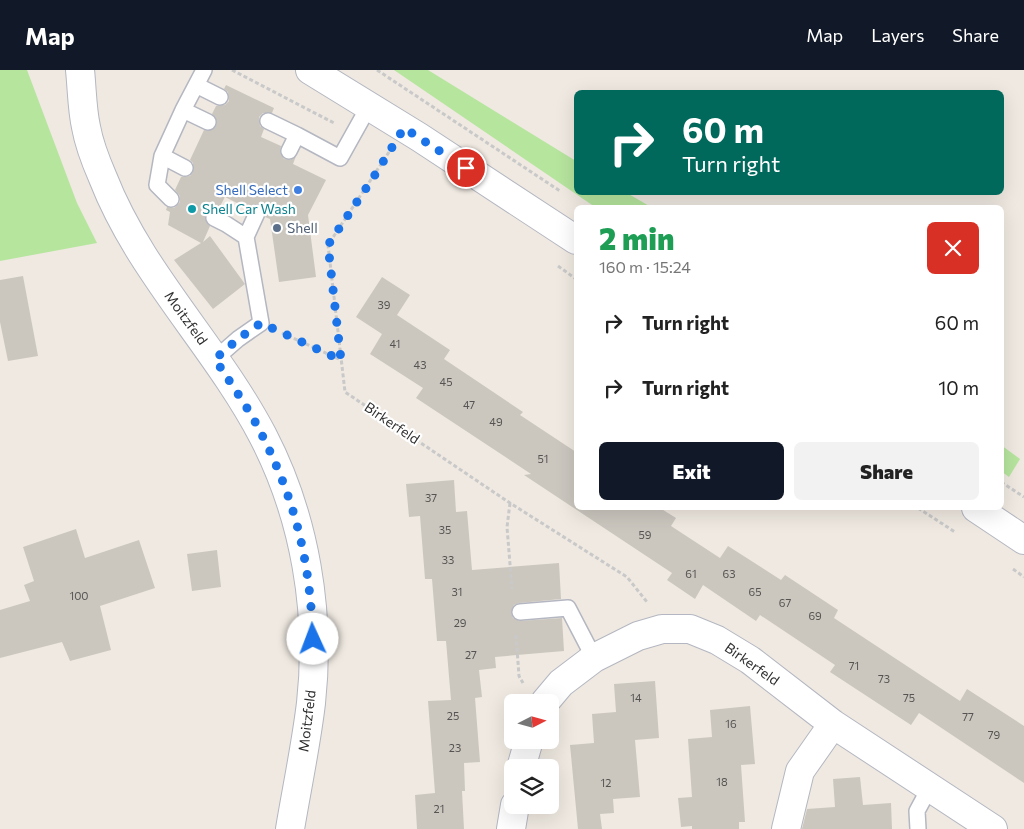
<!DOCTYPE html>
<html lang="en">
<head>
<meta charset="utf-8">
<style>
	body { margin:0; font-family:Commissioner,sans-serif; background:#f2f2f2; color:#222; height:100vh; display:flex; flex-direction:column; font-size:19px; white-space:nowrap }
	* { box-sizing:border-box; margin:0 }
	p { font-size:16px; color:#767676 }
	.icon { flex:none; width:28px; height:28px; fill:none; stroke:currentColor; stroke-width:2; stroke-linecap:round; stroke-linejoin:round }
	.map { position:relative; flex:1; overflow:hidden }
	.drawer { position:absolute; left:574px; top:135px; width:430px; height:305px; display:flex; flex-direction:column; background:#fff; border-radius:8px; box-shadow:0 5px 20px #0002 }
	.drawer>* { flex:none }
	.top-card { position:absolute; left:574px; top:20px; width:430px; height:105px; border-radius:8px; box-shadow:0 5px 20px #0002; background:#00695c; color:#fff; overflow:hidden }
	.needle { width:32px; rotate:84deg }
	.fabs { position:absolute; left:504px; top:624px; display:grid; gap:10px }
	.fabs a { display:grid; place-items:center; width:55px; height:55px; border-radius:8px; background:#fff; box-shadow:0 5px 20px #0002; font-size:25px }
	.pin { position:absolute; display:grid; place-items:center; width:42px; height:42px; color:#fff; margin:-21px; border:2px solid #fff; border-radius:50%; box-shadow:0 1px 5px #0007 }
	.me { position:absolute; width:55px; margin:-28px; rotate:358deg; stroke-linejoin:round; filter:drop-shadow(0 0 4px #0008) }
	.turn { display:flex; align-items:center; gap:18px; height:105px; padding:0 25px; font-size:22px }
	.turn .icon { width:65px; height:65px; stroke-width:2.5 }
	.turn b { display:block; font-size:35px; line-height:42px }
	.round { display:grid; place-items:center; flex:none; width:52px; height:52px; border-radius:8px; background:#f2f2f2 }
	.summary { display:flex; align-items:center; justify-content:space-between; height:85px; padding:0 25px }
	h1 { font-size:30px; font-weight:800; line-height:38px; color:#1e9e55 }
	.action { display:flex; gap:10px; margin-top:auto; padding:10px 25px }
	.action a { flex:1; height:58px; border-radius:8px; background:#111827; color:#fff; font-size:20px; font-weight:800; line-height:58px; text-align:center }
	.action a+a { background:#f2f2f2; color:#222 }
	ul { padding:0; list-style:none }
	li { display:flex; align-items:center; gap:15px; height:65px; padding:0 25px }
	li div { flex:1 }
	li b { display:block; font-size:19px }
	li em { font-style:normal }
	header { display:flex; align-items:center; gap:30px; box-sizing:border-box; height:70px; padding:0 25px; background:#111827; color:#fff }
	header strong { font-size:24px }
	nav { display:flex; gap:28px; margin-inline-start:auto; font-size:18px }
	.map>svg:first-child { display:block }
	.green { fill:#b6e59e }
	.building { fill:#cbc7bf }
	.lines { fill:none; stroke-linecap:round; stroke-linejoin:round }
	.lane-casing { stroke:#b4b7c1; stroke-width:18 }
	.street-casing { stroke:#b4b7c1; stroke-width:30 }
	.secondary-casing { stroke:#b4b7c1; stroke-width:30 }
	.path { stroke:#c9c9c9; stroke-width:3; stroke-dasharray:4 2.5; stroke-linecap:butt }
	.lane { stroke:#fff; stroke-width:15 }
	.street { stroke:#fff; stroke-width:28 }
	.secondary { stroke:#fff; stroke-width:28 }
	.route { stroke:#1a73e8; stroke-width:9; stroke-dasharray:0 16.2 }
	.shop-dot { fill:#3f7fe0; stroke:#fff; stroke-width:2 }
	.culture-dot { fill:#0f9aa8; stroke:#fff; stroke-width:2 }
	.service-dot { fill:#5c6f8a; stroke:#fff; stroke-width:2 }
	.labels { text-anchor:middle; stroke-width:4.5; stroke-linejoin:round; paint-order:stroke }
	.number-label { font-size:11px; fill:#555452 }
	.shop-label { font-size:14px; fill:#366cbe; stroke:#fff; text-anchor:end }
	.culture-label { font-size:14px; fill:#0d838f; stroke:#fff; text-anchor:start }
	.service-label { font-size:14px; fill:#4e5e75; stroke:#fff; text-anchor:start }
	.street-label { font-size:14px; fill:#2e2e2e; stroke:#fff }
</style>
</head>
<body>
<header>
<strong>Map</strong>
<nav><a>Map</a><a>Layers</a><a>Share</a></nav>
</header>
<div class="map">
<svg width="1024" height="759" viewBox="0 0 1024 759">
	<rect width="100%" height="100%" fill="#efe9e1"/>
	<path class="green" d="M 0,0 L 27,0 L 77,133 L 97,173 L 0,191 Z
		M 394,0 L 428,0 L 576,91 L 576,122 L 627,123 L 651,137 L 595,137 Z
		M 1001,375 L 1020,389 L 1009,407 L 1001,401 Z"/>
	<path class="building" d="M 226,15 L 274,38 L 272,43 L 263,43 L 259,47 L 260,56 L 264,59 L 261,67 L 281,76 L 280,82 L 284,89 L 290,90 L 296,86 L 293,94 L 326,110 L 308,145 L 316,207 L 279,212 L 270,149 L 265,147 L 266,142 L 261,135 L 256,134 L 249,139 L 225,127 L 218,140 L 213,139 L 206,143 L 205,149 L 210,156 L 203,172 L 210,166 L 245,214 L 213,239 L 174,190 L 201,173 L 168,155 L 170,142 L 166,140 L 167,137 L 174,138 L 180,132 L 180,126 L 175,120 L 181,107 L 190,106 L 193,102 L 193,93 L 190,90 L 204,60 L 209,61 L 216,56 L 217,51 L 212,44 L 216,36 L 225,35 L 229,31 L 228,22 L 224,19 Z
		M 23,206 L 38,286 L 8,291 L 0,252 L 0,210 Z
		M 382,207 L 410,225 L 397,245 L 450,280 L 444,289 L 523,342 L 520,345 L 576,382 L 576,438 L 660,438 L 676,448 L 671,456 L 720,488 L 728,476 L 781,510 L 785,505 L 838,540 L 834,548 L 960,631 L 967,619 L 1024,656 L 1024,713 L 919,643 L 911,655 L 830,602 L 835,595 L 760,545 L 756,551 L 703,515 L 695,529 L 667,510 L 672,503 L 524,405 L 531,404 L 416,328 L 423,318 L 370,284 L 382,264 L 356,247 Z
		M 454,410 L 456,442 L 467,441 L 472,500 L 559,493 L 561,529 L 519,533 L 514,535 L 511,542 L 513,548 L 520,551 L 562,548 L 564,581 L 495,587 L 496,598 L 479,600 L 482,627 L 475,628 L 480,692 L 464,693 L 465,721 L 462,721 L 464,759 L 417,759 L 415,725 L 435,723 L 428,631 L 451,630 L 446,571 L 437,571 L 432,509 L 425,509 L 420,446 L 409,447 L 406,414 Z
		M 76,459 L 85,488 L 139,470 L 155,518 L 100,536 L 111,580 L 70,591 L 62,572 L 0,588 L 0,540 L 30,531 L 24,515 L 34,511 L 23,477 Z
		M 217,480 L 221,517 L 192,521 L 187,484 Z
		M 655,611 L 659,668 L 635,670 L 640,727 L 613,729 L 614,743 L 600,744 L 602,759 L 578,759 L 570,675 L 594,673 L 592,644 L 616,642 L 614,614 Z
		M 750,636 L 755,694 L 741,695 L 745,752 L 739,752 L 739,759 L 692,759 L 692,756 L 681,757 L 678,728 L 692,727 L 688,669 L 712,667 L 710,640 Z
		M 860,707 L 863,735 L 891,733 L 892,759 L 802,759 L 807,739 L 835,737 L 833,709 Z"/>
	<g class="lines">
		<defs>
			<path id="lane" d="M 196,15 L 220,27
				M 183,40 L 208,52
				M 268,51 L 297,65
				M 289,81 L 297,65 L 340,88 L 369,36
				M 162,86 L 157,115 L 171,129
				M 185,98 L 162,86 L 183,40 L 204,0
				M 214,148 L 226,154 L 246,167
				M 215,289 L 238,269 L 261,253 L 246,167 L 257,143
				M 520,542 L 568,538 L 594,588
				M 918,759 L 917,741 L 930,717"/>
			<path id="street" d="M 545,632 L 561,613 L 594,588 L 638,566 L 662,559 L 690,559 L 717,570 L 750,590 L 833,654 L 993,759
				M 521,698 L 529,670
				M 511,759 L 515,735
				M 786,759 L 800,701 L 833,654"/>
			<path id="secondary" d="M 80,0 C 82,19 82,39 86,57 C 89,74 96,92 103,108 C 140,203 216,276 263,366 C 305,447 321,542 311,633 C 306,675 297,717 290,759
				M 310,0 L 419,67 L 576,170
				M 976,438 L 1024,470"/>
		</defs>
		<use href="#lane" class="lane-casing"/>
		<use href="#street" class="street-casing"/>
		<use href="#secondary" class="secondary-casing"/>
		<path class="path" d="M 232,0 L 334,53
			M 377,0 L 560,121
			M 389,82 L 328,175 L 345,322 L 510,433 L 627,507 L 647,532
			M 558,196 L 576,209
			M 282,263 L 341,290
			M 1001,412 L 1024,427
			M 510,433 L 507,457 L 512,519
			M 918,438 L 955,462
			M 1013,499 L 1024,507
			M 516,565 L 519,606 L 523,613"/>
		<use href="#lane" class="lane"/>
		<use href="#street" class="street"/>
		<use href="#secondary" class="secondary"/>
	</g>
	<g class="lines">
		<path class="route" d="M 313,569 C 310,494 297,435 263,367 C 250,340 231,314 215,289 L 238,269 L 261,253 L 341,290 L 328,175 L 373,108 L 404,58 L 466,98"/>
	</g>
	<circle class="shop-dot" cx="298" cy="120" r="5"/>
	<circle class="culture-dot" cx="192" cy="139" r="5"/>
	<circle class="service-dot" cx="277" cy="158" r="5"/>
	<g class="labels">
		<g class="number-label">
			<text x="384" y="239">39</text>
			<text x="395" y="278">41</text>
			<text x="420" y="299">43</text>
			<text x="446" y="316">45</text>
			<text x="469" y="339">47</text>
			<text x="496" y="356">49</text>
			<text x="543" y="393">51</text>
			<text x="431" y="432">37</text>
			<text x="445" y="464">35</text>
			<text x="645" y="469">59</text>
			<text x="448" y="494">33</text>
			<text x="691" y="508">61</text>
			<text x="729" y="508">63</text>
			<text x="457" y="526">31</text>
			<text x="755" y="526">65</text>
			<text x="79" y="530">100</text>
			<text x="785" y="537">67</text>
			<text x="815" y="550">69</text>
			<text x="460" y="557">29</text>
			<text x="471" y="589">27</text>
			<text x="854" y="600">71</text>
			<text x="884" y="613">73</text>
			<text x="636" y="632">14</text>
			<text x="909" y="632">75</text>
			<text x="453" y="650">25</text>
			<text x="968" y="651">77</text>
			<text x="731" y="658">16</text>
			<text x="994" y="669">79</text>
			<text x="455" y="682">23</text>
			<text x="722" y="716">18</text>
			<text x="606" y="717">12</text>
			<text x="439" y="743">21</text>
		</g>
		<g class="shop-label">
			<text x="288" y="125">Shell Select</text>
		</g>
		<g class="culture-label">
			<text x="202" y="144">Shell Car Wash</text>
		</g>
		<g class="service-label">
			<text x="287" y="163">Shell</text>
		</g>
		<g class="street-label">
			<text transform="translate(186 248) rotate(54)" y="5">Moitzfeld</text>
			<text transform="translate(392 353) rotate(34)" y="5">Birkerfeld</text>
			<text transform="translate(752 594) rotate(35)" y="5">Birkerfeld</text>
			<text transform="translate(307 651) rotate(-83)" y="5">Moitzfeld</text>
		</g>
	</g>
</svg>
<div class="fabs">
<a><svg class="needle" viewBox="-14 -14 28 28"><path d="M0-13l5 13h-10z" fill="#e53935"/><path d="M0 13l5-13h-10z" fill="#767676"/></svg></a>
<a><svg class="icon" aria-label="layers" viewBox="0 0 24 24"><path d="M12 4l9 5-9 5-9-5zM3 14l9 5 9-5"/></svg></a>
</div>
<div class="pin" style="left:466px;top:98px;background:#d93025"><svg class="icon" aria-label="arrive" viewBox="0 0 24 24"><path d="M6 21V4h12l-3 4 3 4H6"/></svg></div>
<svg class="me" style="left:313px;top:569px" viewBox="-20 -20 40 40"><circle r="19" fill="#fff"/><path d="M0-13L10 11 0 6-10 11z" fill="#1a73e8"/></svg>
<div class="top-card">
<div class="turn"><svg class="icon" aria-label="right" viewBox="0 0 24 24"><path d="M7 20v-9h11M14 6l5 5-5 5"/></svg><div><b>60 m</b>Turn right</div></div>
</div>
<section class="drawer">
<div class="summary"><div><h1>2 min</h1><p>160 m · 15:24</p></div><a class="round" style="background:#d93025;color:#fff"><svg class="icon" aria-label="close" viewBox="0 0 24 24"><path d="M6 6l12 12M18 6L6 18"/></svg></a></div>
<ul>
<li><svg class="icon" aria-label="right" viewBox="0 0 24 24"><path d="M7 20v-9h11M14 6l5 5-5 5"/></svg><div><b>Turn right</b></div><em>60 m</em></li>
<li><svg class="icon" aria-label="right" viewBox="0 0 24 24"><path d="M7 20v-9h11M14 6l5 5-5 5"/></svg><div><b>Turn right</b></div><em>10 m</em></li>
</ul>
<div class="action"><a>Exit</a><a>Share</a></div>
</section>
</div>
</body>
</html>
